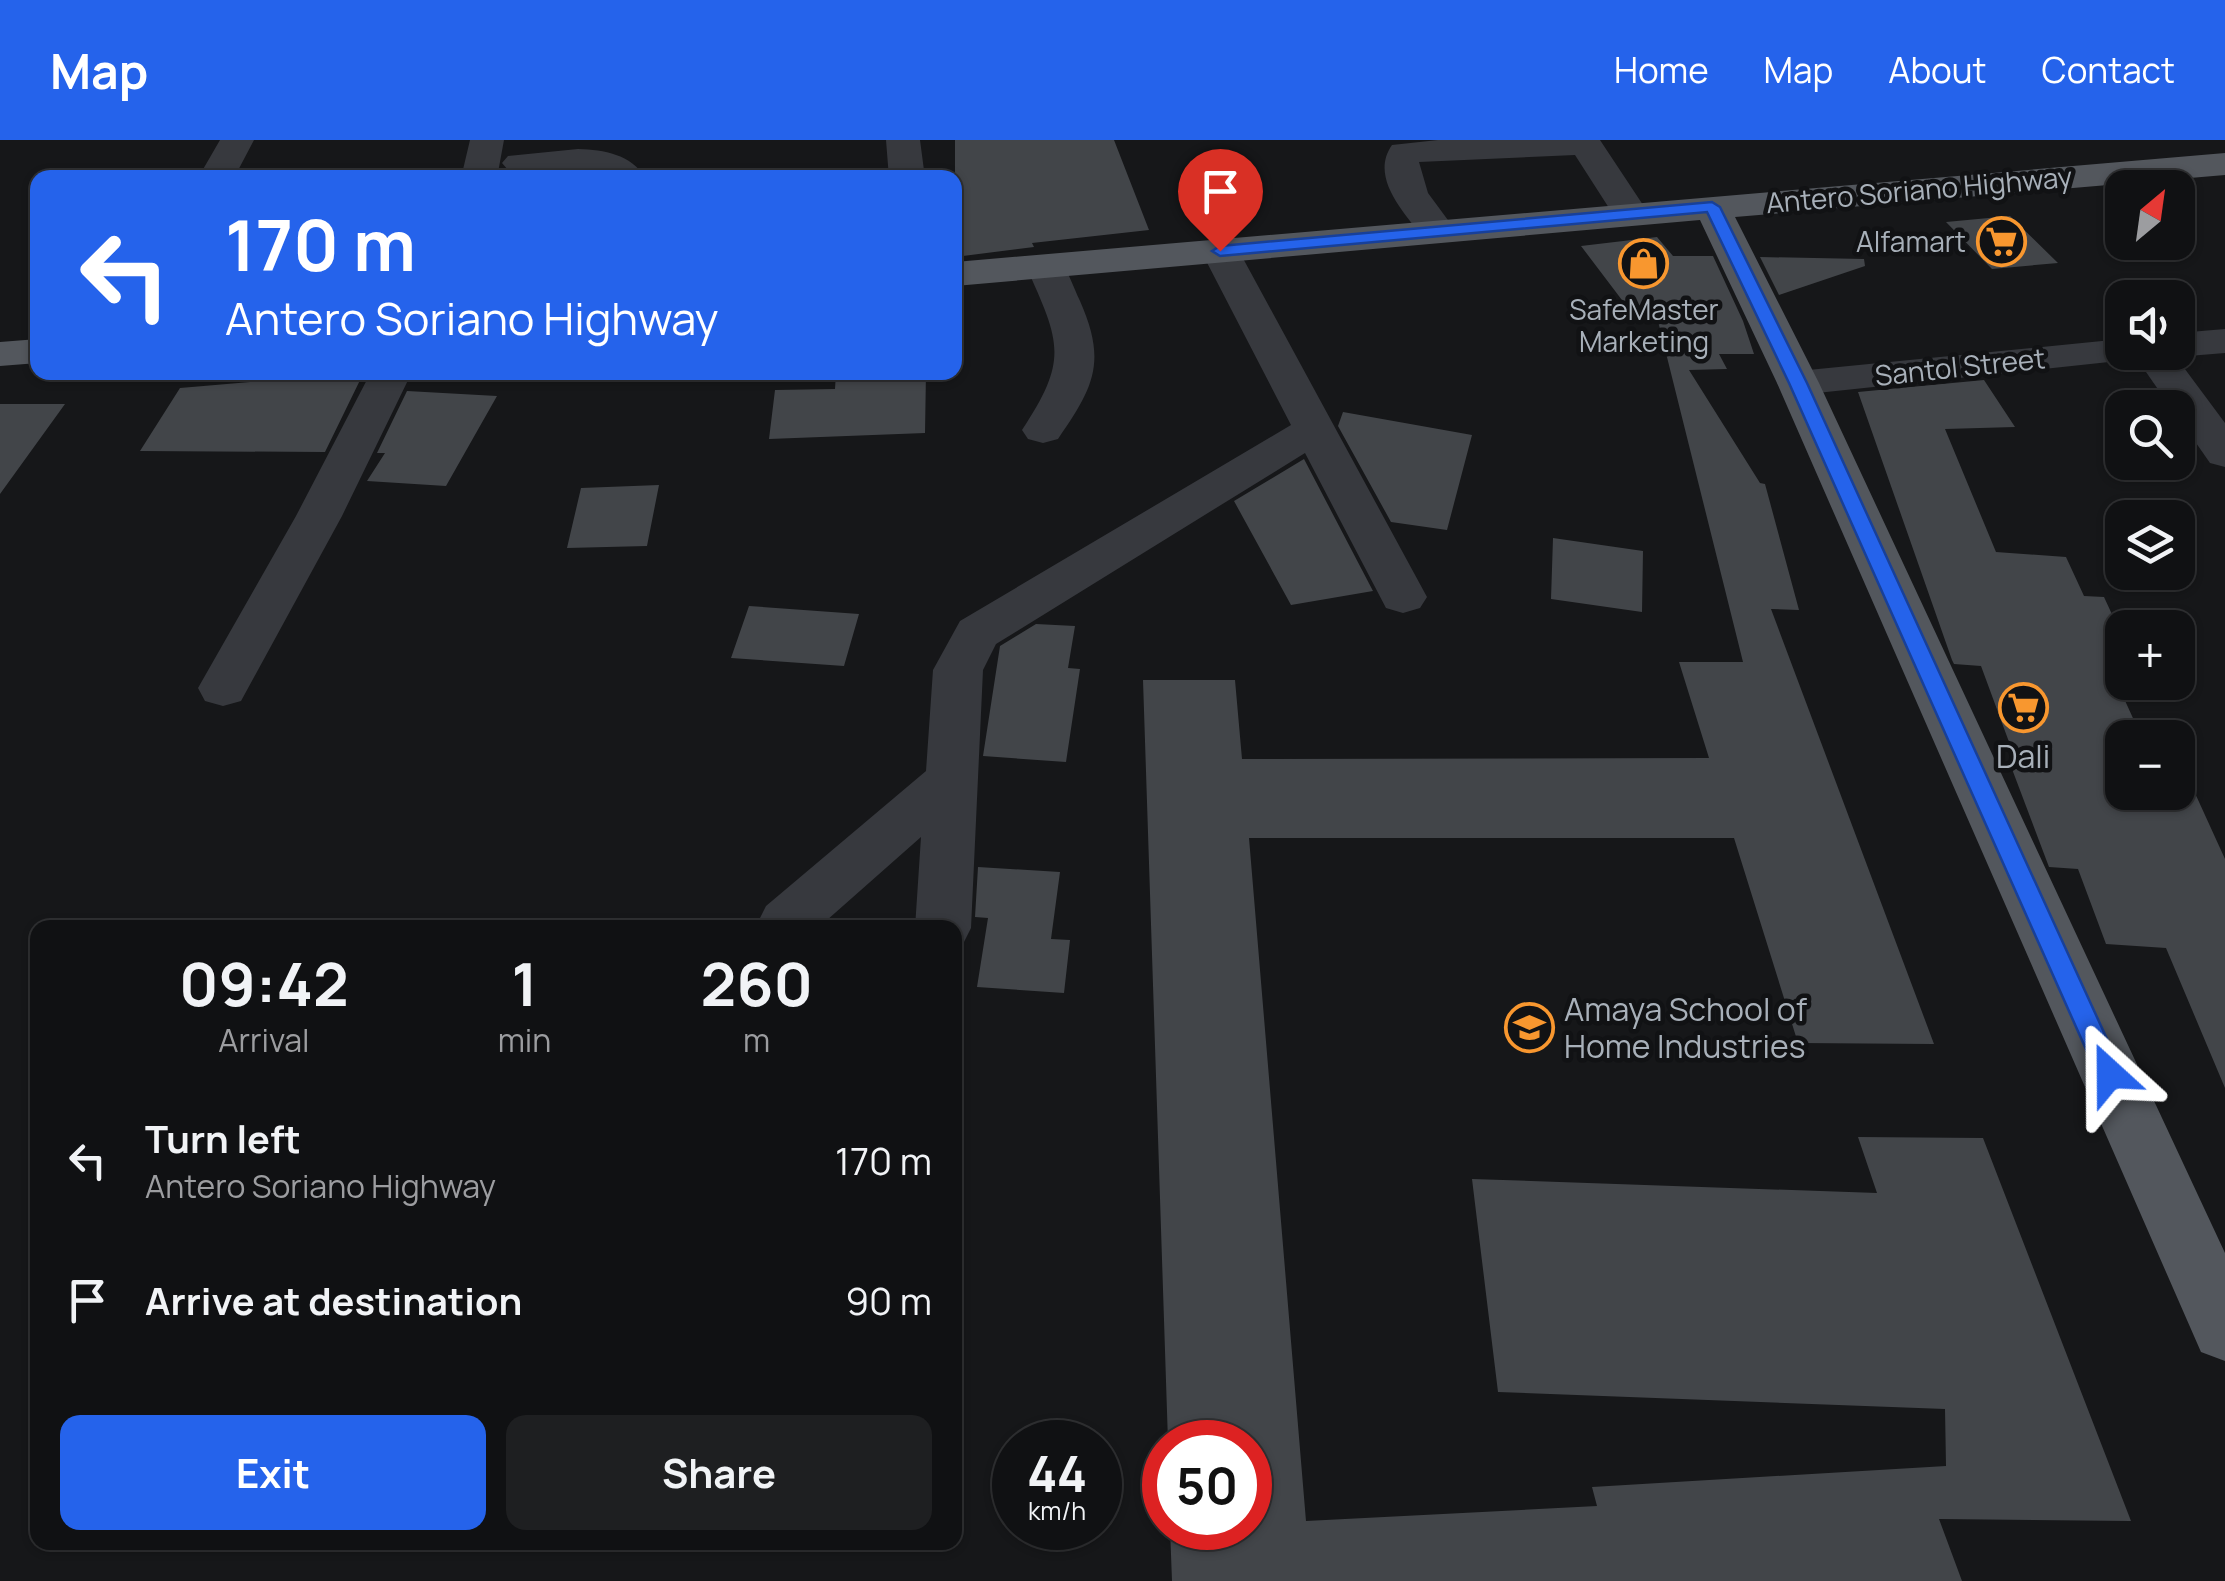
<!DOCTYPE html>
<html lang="en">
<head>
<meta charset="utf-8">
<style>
	body { margin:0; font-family:Manrope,sans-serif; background:#1e1f21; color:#f1f3f6; height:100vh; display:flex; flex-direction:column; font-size:38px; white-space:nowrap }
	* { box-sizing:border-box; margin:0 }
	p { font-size:32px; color:#9c9da0 }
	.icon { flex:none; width:55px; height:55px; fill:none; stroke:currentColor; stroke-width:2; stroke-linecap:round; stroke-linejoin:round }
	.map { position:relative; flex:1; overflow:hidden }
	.sheet { position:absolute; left:30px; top:780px; width:932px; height:630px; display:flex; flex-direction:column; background:#101113; border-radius:20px; box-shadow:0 2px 8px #0004,0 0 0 2px #303133 }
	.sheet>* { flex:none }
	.banner { position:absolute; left:30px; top:30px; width:932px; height:210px; border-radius:20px; box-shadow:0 2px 8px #0004,0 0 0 2px #303133; background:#2563eb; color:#fff; overflow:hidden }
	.needle { width:65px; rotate:29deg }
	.tools { position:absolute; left:2105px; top:30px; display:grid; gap:20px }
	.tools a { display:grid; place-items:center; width:90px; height:90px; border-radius:20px; background:#101113; box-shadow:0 2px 8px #0004,0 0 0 2px #303133; font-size:50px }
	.speed { position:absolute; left:992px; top:1280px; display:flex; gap:20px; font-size:50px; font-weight:700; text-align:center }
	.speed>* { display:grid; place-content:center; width:130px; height:130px; border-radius:50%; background:#101113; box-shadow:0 2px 8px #0004,0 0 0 2px #303133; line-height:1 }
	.speed small { font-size:25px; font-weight:400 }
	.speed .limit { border:15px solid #d22; background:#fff; color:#111 }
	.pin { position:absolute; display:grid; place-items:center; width:85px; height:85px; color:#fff; margin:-102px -42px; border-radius:50% 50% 50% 0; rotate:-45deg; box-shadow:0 0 10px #0007 }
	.pin .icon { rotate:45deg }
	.me { position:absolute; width:110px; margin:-55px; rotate:336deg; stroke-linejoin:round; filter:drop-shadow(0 0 8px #0008) }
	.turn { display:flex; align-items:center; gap:35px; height:210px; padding:0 30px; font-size:45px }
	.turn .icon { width:130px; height:130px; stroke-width:2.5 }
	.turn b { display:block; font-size:70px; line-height:85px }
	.eta { display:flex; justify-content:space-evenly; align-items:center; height:170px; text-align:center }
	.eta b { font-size:60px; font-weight:700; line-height:70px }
	.primary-button { display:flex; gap:20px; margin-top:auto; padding:20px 30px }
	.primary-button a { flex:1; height:115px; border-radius:20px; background:#2563eb; color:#fff; font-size:40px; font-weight:700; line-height:115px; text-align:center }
	.primary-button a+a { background:#1e1f21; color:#f1f3f6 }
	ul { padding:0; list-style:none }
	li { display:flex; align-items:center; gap:30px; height:140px; padding:0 30px }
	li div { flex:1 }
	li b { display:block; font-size:38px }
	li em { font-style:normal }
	header { display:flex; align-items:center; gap:60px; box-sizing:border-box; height:140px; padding:0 50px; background:#2563eb; color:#fff }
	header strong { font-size:48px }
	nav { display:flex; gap:55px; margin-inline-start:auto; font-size:35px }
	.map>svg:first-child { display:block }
	.building { fill:#424549 }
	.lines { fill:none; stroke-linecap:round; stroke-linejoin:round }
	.minor { fill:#37393e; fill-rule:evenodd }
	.major { fill:#53575d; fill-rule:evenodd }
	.route { fill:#2563eb; stroke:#184099; stroke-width:2.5 }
	.labels { text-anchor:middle; stroke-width:9; stroke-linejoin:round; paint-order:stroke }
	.far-street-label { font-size:28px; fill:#a8b0b9; stroke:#111214 }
	.far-poi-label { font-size:28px; fill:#a8b0b9; stroke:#111214; text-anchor:end }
	.poi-label { font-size:32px; fill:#a8b0b9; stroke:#111214 }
</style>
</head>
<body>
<header>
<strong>Map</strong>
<nav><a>Home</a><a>Map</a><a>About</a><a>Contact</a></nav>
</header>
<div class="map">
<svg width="2225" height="1441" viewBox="0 0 2225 1441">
	<rect width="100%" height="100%" fill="#161719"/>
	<path class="building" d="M 955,0 L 1114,0 L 1149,90 L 1032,103 L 1034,107 L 955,117 Z
		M 2010,76 L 2058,123 L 1992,129 L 1946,82 Z
		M 1657,97 L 1673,116 L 1713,116 L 1743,181 L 1754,214 L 1719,214 L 1727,229 L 1689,230 L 1760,343 L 1765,344 L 1799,470 L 1771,469 L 1934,904 L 1798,903 L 1734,698 L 1249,698 L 1306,1381 L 1597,1366 L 1592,1347 L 1946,1326 L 1945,1269 L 1498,1252 L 1472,1039 L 1877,1053 L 1858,997 L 1983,998 L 2131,1381 L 1939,1379 L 1962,1441 L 1172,1441 L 1170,1388 L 1250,1388 L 1250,1302 L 1168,1302 L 1143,540 L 1235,540 L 1242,619 L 1709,618 L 1679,522 L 1743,522 L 1655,169 L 1631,172 L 1581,106 Z
		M 1760,117 L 1864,119 L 1865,126 L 1779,155 Z
		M 364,232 L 325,312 L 140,311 L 180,248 Z
		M 836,232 L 926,232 L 925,293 L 769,299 L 775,250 L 835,249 Z
		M 1984,240 L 2015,287 L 1945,289 L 1996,412 L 2066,417 L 2084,456 L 2104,457 L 2122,496 L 2122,554 L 2142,598 L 2122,598 L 2122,652 L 2178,652 L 2178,640 L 2189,640 L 2225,719 L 2225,948 L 2166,808 L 2106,804 L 2078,729 L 2049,727 L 2012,629 L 2019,629 L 1981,526 L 1954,524 L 1952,520 L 1858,252 Z
		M 407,251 L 497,256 L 446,346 L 367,341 L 385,313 L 377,313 Z
		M 0,264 L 65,264 L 0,354 Z
		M 1343,272 L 1472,295 L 1447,390 L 1391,382 L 1338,286 Z
		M 1304,319 L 1373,451 L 1291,465 L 1234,361 Z
		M 659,345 L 647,406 L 567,408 L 581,348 Z
		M 1553,398 L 1643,411 L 1642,472 L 1551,459 Z
		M 749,466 L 859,474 L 844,526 L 731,518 Z
		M 1036,484 L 1075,486 L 1068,528 L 1080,529 L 1066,622 L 983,616 L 1000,506 Z
		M 978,727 L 1060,732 L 1051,799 L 1070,800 L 1064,853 L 977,847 L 988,778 L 975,777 Z"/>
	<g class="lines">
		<path class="minor" d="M 220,0 L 254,0 L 234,38 L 198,38 Z
			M 470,0 L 504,0 L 497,38 L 461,38 Z
			M 886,0 L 920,0 L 925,38 L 889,38 Z
			M 1438,0 L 1600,0 L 1649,74 L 1644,82 L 1631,85 L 1618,82 L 1575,15 L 1419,22 L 1428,53 L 1456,91 L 1450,99 L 1437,102 L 1424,99 C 1405,73 1369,38 1392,5 Z
			M 578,9 C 605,10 630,14 646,38 L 608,38 L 596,31 L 578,30 L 520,34 L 508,30 L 502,23 L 508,16 Z
			M 1220,100 L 1233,103 L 1239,111 L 1427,457 L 1420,468 L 1403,473 L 1386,468 L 1305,313 L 996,504 L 983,530 L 971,788 L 963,804 L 955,807 L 955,788 L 915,788 L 921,697 L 818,788 L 760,788 L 758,782 L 766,766 L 926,631 L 933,530 L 960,481 L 1291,285 L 1201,111 L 1207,103 Z
			M 1045,115 L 1059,118 C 1068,131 1073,146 1080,161 C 1107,222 1094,247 1058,299 L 1043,303 L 1028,299 L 1022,290 C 1070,218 1059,201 1026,126 L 1031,118 Z
			M 2225,189 L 2225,213 L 2176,217 L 2225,283 L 2225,327 L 2210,323 L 2178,277 L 2178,268 L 2171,268 L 2137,219 L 1798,255 L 1783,252 L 1777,243 L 1783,234 L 1798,231 L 2122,199 L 2122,212 L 2178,212 L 2178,193 Z
			M 371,232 L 412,232 L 342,376 L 241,561 L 223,566 L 205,561 L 198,548 L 296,376 Z"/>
		<path class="major" d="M 2225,13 L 2225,35 L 1735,77 L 1819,243 L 2225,1113 L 2225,1221 L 2201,1212 L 1777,243 L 1700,80 L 955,146 L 955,122 Z
			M 38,199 L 38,223 L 0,226 L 0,202 Z"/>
	</g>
	<path class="route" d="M 1712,62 L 1720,67 L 1807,243 L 2123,934 L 2119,941 L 2110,945 L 2101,941 L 2097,934 L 1789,243 L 1707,72 L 1220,116 L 1212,111 L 1220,106 Z"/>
	<defs>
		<symbol id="supermarket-ring" viewBox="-11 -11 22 22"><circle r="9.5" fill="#111214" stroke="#f8972f" stroke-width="1.5"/><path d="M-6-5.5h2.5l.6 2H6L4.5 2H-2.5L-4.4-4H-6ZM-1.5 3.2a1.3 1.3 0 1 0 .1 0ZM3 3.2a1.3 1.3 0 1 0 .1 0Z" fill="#f8972f"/></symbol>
		<symbol id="shop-ring" viewBox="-11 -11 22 22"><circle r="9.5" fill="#111214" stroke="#f8972f" stroke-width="1.5"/><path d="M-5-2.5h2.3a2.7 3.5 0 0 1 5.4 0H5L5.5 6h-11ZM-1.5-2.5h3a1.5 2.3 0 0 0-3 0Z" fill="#f8972f"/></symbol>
		<symbol id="school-ring" viewBox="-11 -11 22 22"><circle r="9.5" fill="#111214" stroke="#f8972f" stroke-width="1.5"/><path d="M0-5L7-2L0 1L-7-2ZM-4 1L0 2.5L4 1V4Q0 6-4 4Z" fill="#f8972f"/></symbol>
	</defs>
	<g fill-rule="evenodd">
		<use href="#supermarket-ring" x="1974" y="74" width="55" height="55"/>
		<use href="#shop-ring" x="1616" y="96" width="55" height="55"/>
		<use href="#supermarket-ring" x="1996" y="540" width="55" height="55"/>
		<use href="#school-ring" x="1502" y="860" width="55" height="55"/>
	</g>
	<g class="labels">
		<g class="far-street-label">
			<text transform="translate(1919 50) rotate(-5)" y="10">Antero Soriano Highway</text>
			<text transform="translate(1960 227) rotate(-6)" y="10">Santol Street</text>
		</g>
		<g class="far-poi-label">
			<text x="1966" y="112">Alfamart</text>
			<text x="1644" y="180" text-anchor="middle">SafeMaster<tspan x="1644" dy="32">Marketing</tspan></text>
		</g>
		<g class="poi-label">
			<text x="2023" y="628">Dali</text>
			<text x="1564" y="881" text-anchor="start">Amaya School of<tspan x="1564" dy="37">Home Industries</tspan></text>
		</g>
	</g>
</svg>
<div class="tools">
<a><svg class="needle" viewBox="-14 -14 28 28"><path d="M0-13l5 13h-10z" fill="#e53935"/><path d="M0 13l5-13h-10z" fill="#9c9da0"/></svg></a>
<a><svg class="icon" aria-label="sound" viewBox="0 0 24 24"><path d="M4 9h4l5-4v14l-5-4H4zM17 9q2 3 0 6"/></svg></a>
<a><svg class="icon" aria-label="search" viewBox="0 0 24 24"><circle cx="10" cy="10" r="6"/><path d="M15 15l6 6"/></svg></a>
<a><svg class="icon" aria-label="layers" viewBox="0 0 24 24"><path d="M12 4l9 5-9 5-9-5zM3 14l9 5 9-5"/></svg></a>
<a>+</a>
<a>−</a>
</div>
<div class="speed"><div>44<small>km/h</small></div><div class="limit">50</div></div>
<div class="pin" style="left:1220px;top:111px;background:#d93025"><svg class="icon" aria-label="arrive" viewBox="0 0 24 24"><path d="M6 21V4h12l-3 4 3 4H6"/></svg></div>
<svg class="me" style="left:2110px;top:934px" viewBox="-20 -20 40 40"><path d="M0-17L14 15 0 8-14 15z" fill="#2563eb" stroke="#fff" stroke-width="4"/></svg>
<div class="banner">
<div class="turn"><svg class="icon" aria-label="left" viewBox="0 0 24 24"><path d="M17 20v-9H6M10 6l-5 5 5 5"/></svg><div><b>170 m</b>Antero Soriano Highway</div></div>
</div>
<section class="sheet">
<div class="eta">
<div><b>09:42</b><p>Arrival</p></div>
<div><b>1</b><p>min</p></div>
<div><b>260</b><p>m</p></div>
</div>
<ul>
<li><svg class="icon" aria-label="left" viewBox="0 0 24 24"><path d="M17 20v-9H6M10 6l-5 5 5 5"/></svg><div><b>Turn left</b><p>Antero Soriano Highway</p></div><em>170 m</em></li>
<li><svg class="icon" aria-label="arrive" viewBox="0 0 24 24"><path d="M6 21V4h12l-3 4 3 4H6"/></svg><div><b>Arrive at destination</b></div><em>90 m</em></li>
</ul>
<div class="primary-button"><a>Exit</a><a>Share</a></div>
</section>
</div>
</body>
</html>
